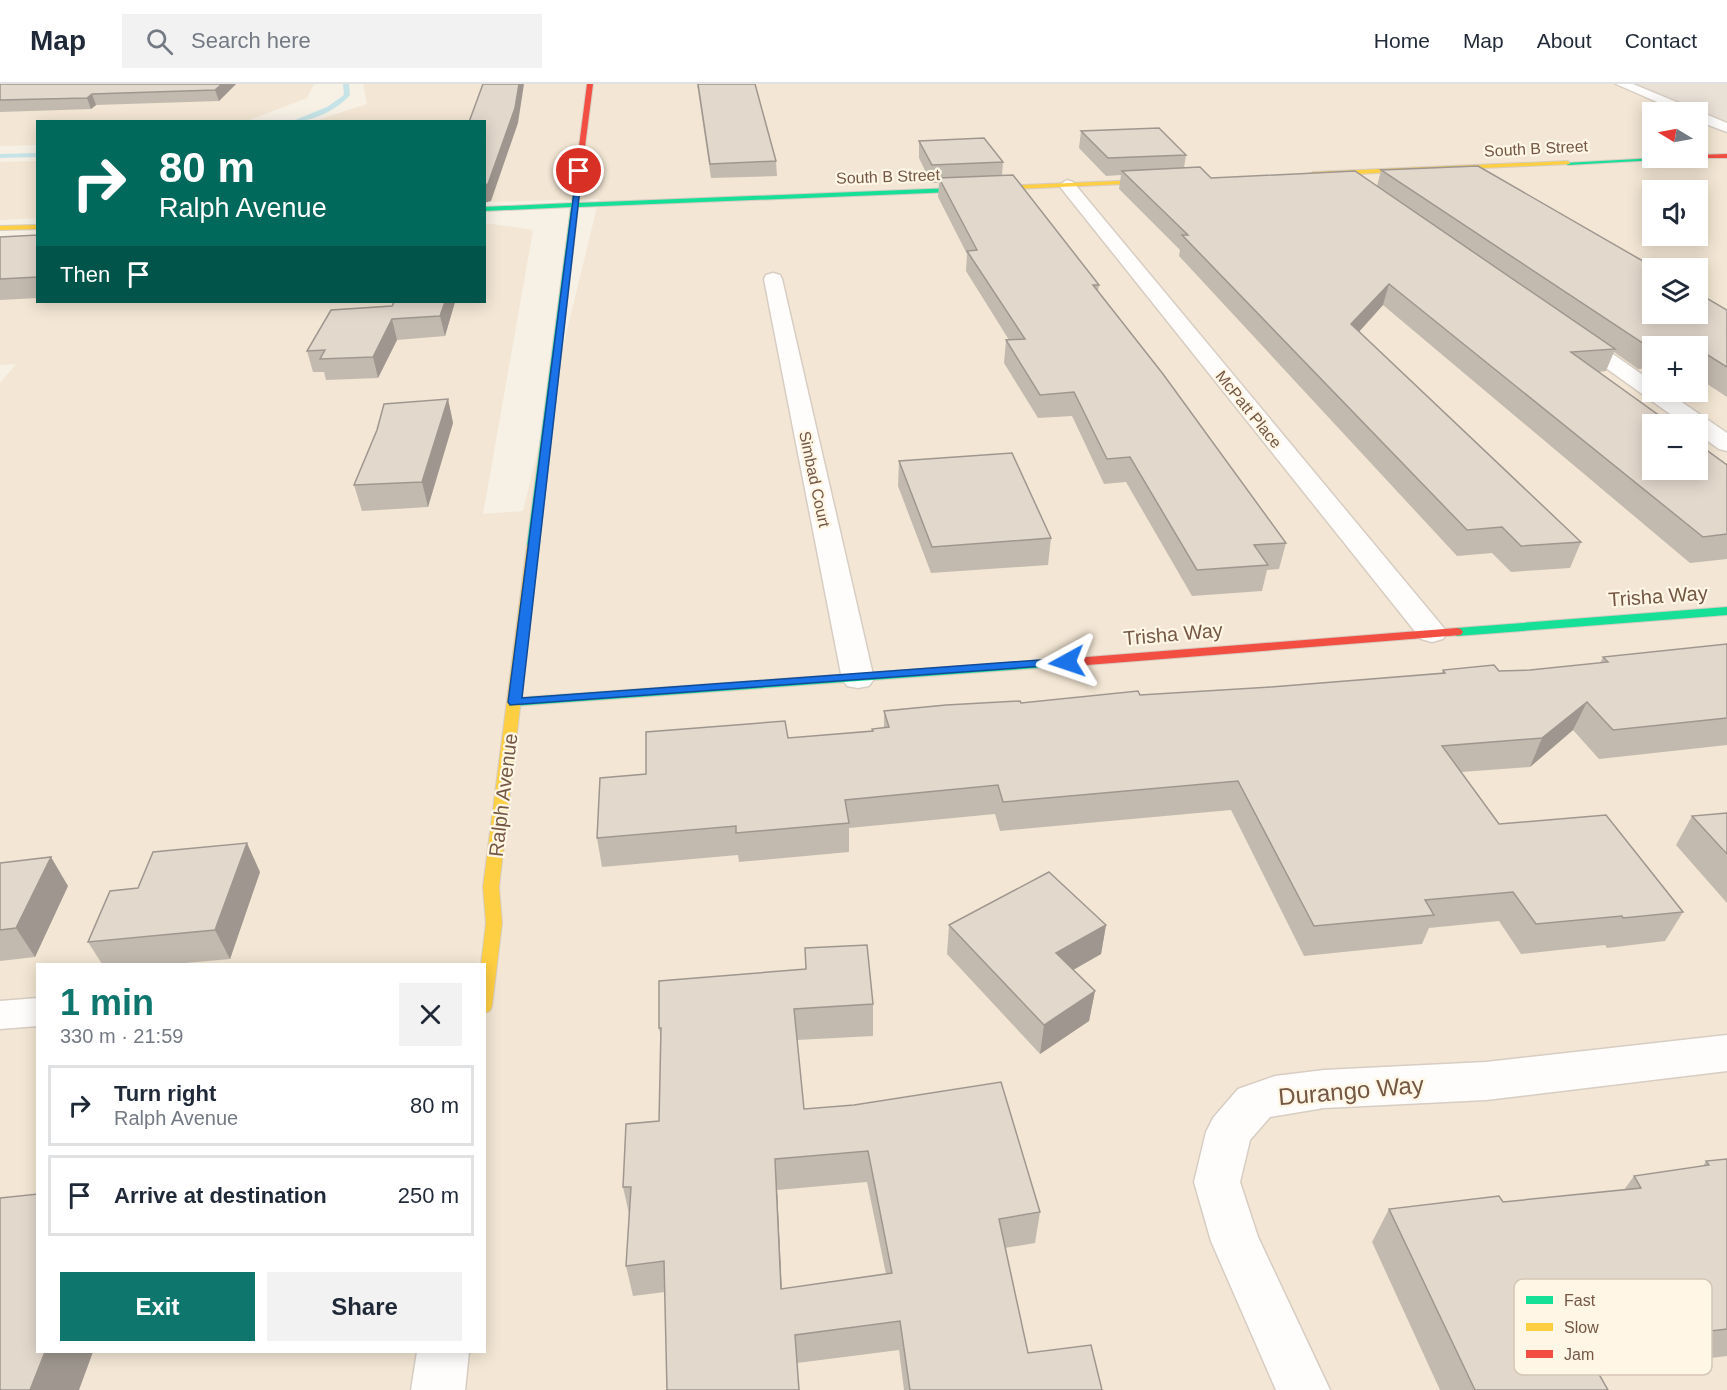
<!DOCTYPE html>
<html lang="en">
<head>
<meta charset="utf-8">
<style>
	body { margin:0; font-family:Arial,sans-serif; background:#f2f2f3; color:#1f2937; height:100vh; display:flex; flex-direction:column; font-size:22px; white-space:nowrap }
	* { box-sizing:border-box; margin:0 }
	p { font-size:20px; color:#747a83 }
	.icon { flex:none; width:33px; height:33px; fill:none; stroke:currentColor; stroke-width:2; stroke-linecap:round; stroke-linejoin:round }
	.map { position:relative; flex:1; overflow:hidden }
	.sheet { position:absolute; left:36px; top:879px; width:450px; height:390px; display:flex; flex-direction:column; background:#fff; border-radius:0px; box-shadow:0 3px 15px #0003 }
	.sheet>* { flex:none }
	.banner { position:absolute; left:36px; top:36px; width:450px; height:183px; border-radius:0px; box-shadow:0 3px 15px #0003; background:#00695c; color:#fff; overflow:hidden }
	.needle { width:39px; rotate:280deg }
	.fabs { position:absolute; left:1642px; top:18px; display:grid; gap:12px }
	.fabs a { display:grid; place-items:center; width:66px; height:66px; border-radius:0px; background:#fff; box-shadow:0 3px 15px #0003; font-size:30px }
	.pin { position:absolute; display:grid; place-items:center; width:51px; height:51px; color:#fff; margin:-26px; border:3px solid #fff; border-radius:50%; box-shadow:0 2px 6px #0007 }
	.me { position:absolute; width:66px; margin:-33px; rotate:265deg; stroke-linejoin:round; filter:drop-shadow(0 0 4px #0008) }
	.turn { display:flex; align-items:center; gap:21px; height:126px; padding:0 24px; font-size:27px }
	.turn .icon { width:78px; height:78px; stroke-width:2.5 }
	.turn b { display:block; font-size:42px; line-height:51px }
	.then { display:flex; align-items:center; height:57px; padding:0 24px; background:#0003; gap:12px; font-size:22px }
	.round { display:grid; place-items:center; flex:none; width:63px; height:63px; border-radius:0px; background:#f2f2f3 }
	.headline { display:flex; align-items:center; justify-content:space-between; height:102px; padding:0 24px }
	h1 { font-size:36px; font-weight:700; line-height:45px; color:#0f766e }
	.action { display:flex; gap:12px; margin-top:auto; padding:12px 24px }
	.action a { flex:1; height:69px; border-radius:0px; background:#0f766e; color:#fff; font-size:24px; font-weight:700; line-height:69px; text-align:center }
	.action a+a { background:#f2f2f3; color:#1f2937 }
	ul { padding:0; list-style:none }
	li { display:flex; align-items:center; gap:18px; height:81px; margin:0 12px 9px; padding:0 12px; border:3px solid #e0e1e3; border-radius:0px }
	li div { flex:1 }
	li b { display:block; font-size:22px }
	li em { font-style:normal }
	header { display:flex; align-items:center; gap:36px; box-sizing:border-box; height:84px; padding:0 30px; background:#fff; border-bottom:2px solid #e0e1e3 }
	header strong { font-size:28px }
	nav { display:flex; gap:33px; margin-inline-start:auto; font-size:21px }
	.search { width:420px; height:54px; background:#f2f2f3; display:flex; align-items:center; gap:15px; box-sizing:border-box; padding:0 21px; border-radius:0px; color:#747a83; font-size:22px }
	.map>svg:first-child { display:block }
	.residential { fill:#f3e6d4; fill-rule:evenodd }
	.industrial { fill:#e9e0d6 }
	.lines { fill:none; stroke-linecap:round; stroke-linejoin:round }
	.stream { fill:#c6e4e7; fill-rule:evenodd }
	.lane-casing { stroke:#d7cdc3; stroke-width:3 }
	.street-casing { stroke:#d7cdc3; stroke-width:3 }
	.fast-casing { stroke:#d7ccc2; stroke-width:2 }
	.slow-casing { stroke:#d7ccc2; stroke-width:2 }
	.jam-casing { stroke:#d7ccc2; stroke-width:2 }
	.lane { fill:#fefdfb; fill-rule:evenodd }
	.street { fill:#fefdfb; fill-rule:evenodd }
	.fast { fill:#16e098; fill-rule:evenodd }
	.slow { fill:#ffcf43; fill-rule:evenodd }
	.jam { fill:#f24e42; fill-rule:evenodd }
	.wall { fill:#c3baaf; fill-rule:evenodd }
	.shaded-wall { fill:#9f978f }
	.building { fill:#e3d8cc; stroke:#9f978f; stroke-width:1.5; fill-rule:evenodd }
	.route { fill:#1a73e8; stroke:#114b97; stroke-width:1.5 }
	.labels { text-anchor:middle; stroke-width:4.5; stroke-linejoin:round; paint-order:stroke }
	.far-street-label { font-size:16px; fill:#755744; stroke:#fff6e5 }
	.street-label { font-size:20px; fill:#755744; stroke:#fff6e5 }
	.near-street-label { font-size:24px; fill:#755744; stroke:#fff6e5 }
	.key { fill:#fff6e5; stroke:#d6c6b5; stroke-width:1.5 }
	.key-label { font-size:16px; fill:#755744 }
</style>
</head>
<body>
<header>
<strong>Map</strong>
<div class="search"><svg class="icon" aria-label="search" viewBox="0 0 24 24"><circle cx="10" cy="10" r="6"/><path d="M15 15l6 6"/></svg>Search here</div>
<nav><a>Home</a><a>Map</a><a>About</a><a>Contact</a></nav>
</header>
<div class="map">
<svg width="1727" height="1306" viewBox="0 0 1727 1306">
	<rect width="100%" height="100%" fill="#f6f0e5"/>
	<path class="residential" d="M 0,0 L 314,0 L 307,14 L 249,36 L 239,38 L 38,38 L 37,61 L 0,62 Z
		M 363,0 L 1628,0 L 1695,28 L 1653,28 L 1653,74 L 1698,74 L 1698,30 L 1727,42 L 1727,1306 L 0,1306 L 0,299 L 16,280 L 0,281 L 0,162 L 37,161 L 38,218 L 484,218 L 485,139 L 533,146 L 483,430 L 523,427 L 599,115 L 485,118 L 484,38 L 315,37 L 367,20 ZM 1653,106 L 1698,106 L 1698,152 L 1653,152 ZM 1653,184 L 1698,184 L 1698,230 L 1653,230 ZM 1653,262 L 1698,262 L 1698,308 L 1653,308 ZM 1653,340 L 1698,340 L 1698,386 L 1653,386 ZM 38,880 L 484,880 L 484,1268 L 38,1268 Z
		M 37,77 L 37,134 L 0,136 L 0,78 Z"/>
	<path class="industrial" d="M 1628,0 L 1727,0 L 1727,42 L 1698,28 Z"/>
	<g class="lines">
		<path class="stream" d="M 343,0 L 349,0 L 350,11 C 336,27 311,38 290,38 L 327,23 L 344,11 Z
			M 38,69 L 38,73 L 0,74 L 0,70 Z"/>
		<defs>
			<path id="lane" d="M 38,914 L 38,942 L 0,945 L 0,917 Z"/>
			<path id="street" d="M 1616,0 L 1633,0 L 1727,39 L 1727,48 L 1698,37 L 1698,28 L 1680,28 Z
				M 1067,96 L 1073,98 L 1443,543 L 1447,549 L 1443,555 L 1432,558 L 1421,555 L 1061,104 L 1059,101 Z
				M 773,189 L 780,191 L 782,195 L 874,595 L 869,602 L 858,604 L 847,602 L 842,595 L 764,195 L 766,191 Z
				M 1574,246 L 1581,248 L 1653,298 L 1653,308 L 1667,308 L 1727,349 L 1727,367 L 1719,365 L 1698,350 L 1698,340 L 1684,340 L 1567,256 L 1564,252 L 1567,248 Z
				M 1727,951 L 1727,987 L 1486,1016 L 1324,1024 L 1270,1033 L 1250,1056 L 1240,1098 L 1258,1153 L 1330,1306 L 1276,1306 L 1211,1157 L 1194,1098 L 1206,1048 L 1213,1034 L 1238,1005 L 1275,992 L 1324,986 L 1486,978 Z
				M 417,1268 L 469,1268 L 465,1306 L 411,1306 Z"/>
			<path id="fast" d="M 1656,74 L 1692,74 L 1568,81 L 1565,79 Z
				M 580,76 L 583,78 L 578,119 L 953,104 L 956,106 L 953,108 L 578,123 L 539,461 L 533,464 L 527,461 L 571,123 L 484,127 L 484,123 L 572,119 L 577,78 Z
				M 1727,523 L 1727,531 L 1457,552 L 1451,548 L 1457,544 Z
				M 1062,575 L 1068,579 L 1066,582 L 514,622 L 507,618 L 514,614 Z"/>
			<path id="slow" d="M 1568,77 L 1570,80 L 1313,92 L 1310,90 L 1313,88 Z
				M 1166,95 L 1168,98 L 953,108 L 950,106 L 953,104 Z
				M 38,141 L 38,145 L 0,146 L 0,142 Z
				M 533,458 L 539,461 L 499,803 L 502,839 L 492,922 L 490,927 L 484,929 L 484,880 L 481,880 L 486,839 L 483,803 L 527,461 Z"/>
			<path id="jam" d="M 587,0 L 593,0 L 583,78 L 580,80 L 577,78 Z
				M 1727,70 L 1727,74 L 1695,74 L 1698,74 L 1698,71 Z
				M 1457,544 L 1461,545 L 1463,548 L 1461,551 L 1062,583 L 1056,579 L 1062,575 Z"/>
		</defs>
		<use href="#lane" class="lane-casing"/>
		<use href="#street" class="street-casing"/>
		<use href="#fast" class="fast-casing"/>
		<use href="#slow" class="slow-casing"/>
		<use href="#jam" class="jam-casing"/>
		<use href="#lane" class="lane"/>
		<use href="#street" class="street"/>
		<use href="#fast" class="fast"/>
		<use href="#slow" class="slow"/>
		<use href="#jam" class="jam"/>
	</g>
	<path class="wall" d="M 0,0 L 236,0 L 219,17 L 96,21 L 91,25 L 0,28 Z
		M 697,0 L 755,0 L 776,77 L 777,92 L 711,94 Z
		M 1081,47 L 1186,71 L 1184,84 L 1211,94 L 1377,102 L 1381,86 L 1727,226 L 1727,313 L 1698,294 L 1698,262 L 1653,262 L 1653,284 L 1638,285 L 1614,268 L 1606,287 L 1599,288 L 1727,381 L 1727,475 L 1690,479 L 1383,221 L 1359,248 L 1581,458 L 1570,484 L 1511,488 L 1492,469 L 1457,472 L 1179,172 L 1180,166 L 1119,105 L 1121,91 L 1106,92 L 1079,64 Z
		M 919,57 L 1003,78 L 1002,92 L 1099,201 L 1098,207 L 1286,459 L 1279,485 L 1267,486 L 1262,507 L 1192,512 L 1126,398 L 1104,400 L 1072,332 L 1038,334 L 1004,279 L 1006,256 L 1009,256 L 966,187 L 967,170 L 938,113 L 939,99 L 931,99 L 919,74 Z
		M 38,151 L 38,214 L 0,216 L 0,153 Z
		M 394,218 L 455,218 L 445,252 L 397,256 L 378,294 L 326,296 L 324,288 L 313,288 L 307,267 L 392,222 Z
		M 448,315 L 453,339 L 428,423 L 362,427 L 354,401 Z
		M 899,377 L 1051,454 L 1048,481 L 931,489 L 898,402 Z
		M 1727,560 L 1727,661 L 1599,675 L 1573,646 L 1530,683 L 1461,688 L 1499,740 L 1683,828 L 1665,857 L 1607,864 L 1605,861 L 1521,870 L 1499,837 L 1429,844 L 1422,860 L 1304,872 L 1231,726 L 1000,747 L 995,730 L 849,744 L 849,768 L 739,778 L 738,771 L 602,783 L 597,754 L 646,690 L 788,654 L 872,647 L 884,644 L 884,627 L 1021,619 L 1271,603 L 1441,590 L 1443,586 L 1499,587 L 1530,586 L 1600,579 L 1603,573 Z
		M 1727,729 L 1727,819 L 1676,761 L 1692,732 Z
		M 0,779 L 68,802 L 35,873 L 0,877 Z
		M 260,788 L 230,875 L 174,880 L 102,880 L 88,858 L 138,804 Z
		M 949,841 L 1106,841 L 1101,870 L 1073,886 L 1095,907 L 1089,937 L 1040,970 L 947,870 Z
		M 806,885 L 873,920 L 873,952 L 797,956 L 804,1025 L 1040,1128 L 1035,1159 L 1005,1164 L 1028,1269 L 1102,1306 L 904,1306 L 899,1266 L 797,1279 L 665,1208 L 633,1212 L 626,1182 L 629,1130 L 623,1103 L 659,1037 L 661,955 L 659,944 ZM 867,1098 L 886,1190 L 782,1205 L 777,1106 Z
		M 1727,1075 L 1727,1272 L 1598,1288 L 1608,1306 L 1440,1306 L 1372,1158 L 1389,1125 L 1503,1118 L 1624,1106 L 1634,1092 L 1703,1082 L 1706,1077 Z"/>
	<path class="shaded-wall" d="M 222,0 L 236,0 L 219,17 L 215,6 Z
		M 519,0 L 524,0 L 518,39 L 491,117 L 484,119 L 484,101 Z
		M 92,10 L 96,21 L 91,25 L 87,14 Z
		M 1389,200 L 1383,221 L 1346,262 L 1351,240 Z
		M 445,218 L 455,218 L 445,252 L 440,232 Z
		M 392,235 L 397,256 L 378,294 L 373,273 Z
		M 448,315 L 453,339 L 428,423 L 422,398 Z
		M 1587,618 L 1573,646 L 1530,683 L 1542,654 Z
		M 247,759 L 260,788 L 230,875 L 215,846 Z
		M 51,773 L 68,802 L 35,873 L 16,844 Z
		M 1106,841 L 1101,870 L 1052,898 L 1056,869 Z
		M 1095,907 L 1089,937 L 1040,970 L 1044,941 Z
		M 775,1075 L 777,1106 L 783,1235 L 781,1205 Z
		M 45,1268 L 93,1268 L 79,1306 L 30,1306 Z"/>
	<path class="building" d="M 0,0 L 222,0 L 215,6 L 92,10 L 87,14 L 0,16 Z
		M 483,0 L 519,0 L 515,24 L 488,100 L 484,101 L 484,38 L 469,38 Z
		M 698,0 L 755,0 L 776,77 L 710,80 Z
		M 1159,44 L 1186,71 L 1108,74 L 1081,47 Z
		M 984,54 L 1003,78 L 932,81 L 919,57 Z
		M 1478,82 L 1655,184 L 1653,184 L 1653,230 L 1698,230 L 1698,209 L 1727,226 L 1727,283 L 1698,265 L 1698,262 L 1694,262 L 1688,259 L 1647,262 L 1381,86 Z
		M 1200,83 L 1211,94 L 1355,87 L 1615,265 L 1571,268 L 1671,340 L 1653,340 L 1653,386 L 1698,386 L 1698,360 L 1727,381 L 1727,450 L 1703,453 L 1389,200 L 1351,240 L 1581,458 L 1521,462 L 1502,443 L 1467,446 L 1182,151 L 1188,151 L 1122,87 Z
		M 1013,91 L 1099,201 L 1093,201 L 1163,290 L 1286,459 L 1254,461 L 1268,481 L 1197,486 L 1130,373 L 1107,375 L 1074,308 L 1040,311 L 1006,256 L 1025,255 L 967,167 L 977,166 L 939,94 Z
		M 38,151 L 38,193 L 0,195 L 0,153 Z
		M 394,218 L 445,218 L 440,232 L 392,235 L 373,273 L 320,275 L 325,266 L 307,267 L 331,226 L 392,222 Z
		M 448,315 L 422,398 L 354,401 L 377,346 L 384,320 Z
		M 1012,369 L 1051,454 L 932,463 L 899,377 Z
		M 1727,560 L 1727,634 L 1613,646 L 1587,618 L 1542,654 L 1442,662 L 1499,740 L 1606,731 L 1683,828 L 1623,834 L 1622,832 L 1536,840 L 1513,808 L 1425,816 L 1434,831 L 1314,842 L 1238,697 L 1003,718 L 998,701 L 845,716 L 849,739 L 736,749 L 736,742 L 597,754 L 600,694 L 646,690 L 646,648 L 785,637 L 788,654 L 873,647 L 872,645 L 889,643 L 884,627 L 946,621 L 1020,617 L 1021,619 L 1138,607 L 1140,611 L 1271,603 L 1445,589 L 1443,586 L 1494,581 L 1499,587 L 1530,586 L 1608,578 L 1603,573 Z
		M 1727,729 L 1727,770 L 1692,732 Z
		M 247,759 L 215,846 L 88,858 L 110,807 L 138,804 L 153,768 Z
		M 51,773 L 16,844 L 0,846 L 0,779 Z
		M 1049,788 L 1106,841 L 1056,869 L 1095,907 L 1044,941 L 949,841 Z
		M 867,861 L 873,920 L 794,925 L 804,1025 L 854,1021 L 1001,998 L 1040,1128 L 999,1135 L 1028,1269 L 1091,1261 L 1102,1306 L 910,1306 L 900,1237 L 795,1251 L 799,1306 L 667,1306 L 664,1177 L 626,1182 L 631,1103 L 623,1103 L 626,1040 L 659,1037 L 661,944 L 659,944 L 659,897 L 806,885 L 805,864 ZM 868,1067 L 892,1189 L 781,1205 L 775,1075 Z
		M 1727,1075 L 1727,1245 L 1583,1262 L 1608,1306 L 1475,1306 L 1389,1125 L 1499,1112 L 1503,1118 L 1641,1104 L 1634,1092 L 1709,1081 L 1706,1077 Z
		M 38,1110 L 38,1268 L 45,1268 L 30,1306 L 0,1306 L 0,1114 Z"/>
	<path class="route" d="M 577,85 L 582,87 L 522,614 L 1067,574 L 1072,575 L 1073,578 L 1072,580 L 510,621 L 508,618 Z"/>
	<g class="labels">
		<g class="far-street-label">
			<text transform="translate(1536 64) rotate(-3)" y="6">South B Street</text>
			<text transform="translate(888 92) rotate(-2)" y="6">South B Street</text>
			<text transform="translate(1249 325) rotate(51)" y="6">McPatt Place</text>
			<text transform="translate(815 395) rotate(78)" y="6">Simbad Court</text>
		</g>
		<g class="street-label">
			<text transform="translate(1658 512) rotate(-4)" y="7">Trisha Way</text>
			<text transform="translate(1173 550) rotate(-5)" y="7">Trisha Way</text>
			<text transform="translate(503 711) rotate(-83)" y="7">Ralph Avenue</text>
		</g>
		<g class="near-street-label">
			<text transform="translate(1351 1007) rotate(-5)" y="8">Durango Way</text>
		</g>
	</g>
	<rect x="1514" y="1195" width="198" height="96" rx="9" class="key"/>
	<rect x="1526" y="1212" width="27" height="8" fill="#16e098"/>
	<rect x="1526" y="1239" width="27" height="8" fill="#ffcf43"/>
	<rect x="1526" y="1266" width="27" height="8" fill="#f24e42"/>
	<g class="key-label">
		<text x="1564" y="1222">Fast</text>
		<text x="1564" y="1249">Slow</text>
		<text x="1564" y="1276">Jam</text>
	</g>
</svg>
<div class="fabs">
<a><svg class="needle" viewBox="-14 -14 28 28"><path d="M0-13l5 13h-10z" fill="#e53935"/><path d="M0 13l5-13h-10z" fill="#747a83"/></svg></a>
<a><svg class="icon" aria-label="sound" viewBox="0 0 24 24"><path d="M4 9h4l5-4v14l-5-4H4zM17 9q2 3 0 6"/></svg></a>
<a><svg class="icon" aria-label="layers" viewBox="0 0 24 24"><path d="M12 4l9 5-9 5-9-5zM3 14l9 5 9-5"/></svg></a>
<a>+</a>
<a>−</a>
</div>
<div class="pin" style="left:579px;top:87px;background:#d93025"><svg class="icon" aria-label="arrive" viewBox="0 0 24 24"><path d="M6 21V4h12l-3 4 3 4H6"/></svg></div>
<svg class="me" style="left:1067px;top:578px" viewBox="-20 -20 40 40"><path d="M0-17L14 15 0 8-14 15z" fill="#1a73e8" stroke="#fff" stroke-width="4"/></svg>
<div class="banner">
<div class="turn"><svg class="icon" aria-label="right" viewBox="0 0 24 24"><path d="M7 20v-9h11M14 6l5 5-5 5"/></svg><div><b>80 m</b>Ralph Avenue</div></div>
<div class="then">Then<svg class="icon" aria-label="arrive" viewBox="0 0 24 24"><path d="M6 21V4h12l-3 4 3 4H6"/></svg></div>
</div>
<section class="sheet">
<div class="headline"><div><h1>1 min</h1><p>330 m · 21:59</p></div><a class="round"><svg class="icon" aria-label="close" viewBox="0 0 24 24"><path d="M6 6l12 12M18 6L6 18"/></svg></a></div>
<ul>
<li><svg class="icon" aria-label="right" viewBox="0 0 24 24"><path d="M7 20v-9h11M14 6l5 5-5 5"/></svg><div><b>Turn right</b><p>Ralph Avenue</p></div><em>80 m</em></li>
<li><svg class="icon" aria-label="arrive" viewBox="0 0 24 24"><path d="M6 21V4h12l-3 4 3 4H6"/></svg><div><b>Arrive at destination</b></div><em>250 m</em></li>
</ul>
<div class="action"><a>Exit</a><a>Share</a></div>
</section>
</div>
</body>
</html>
